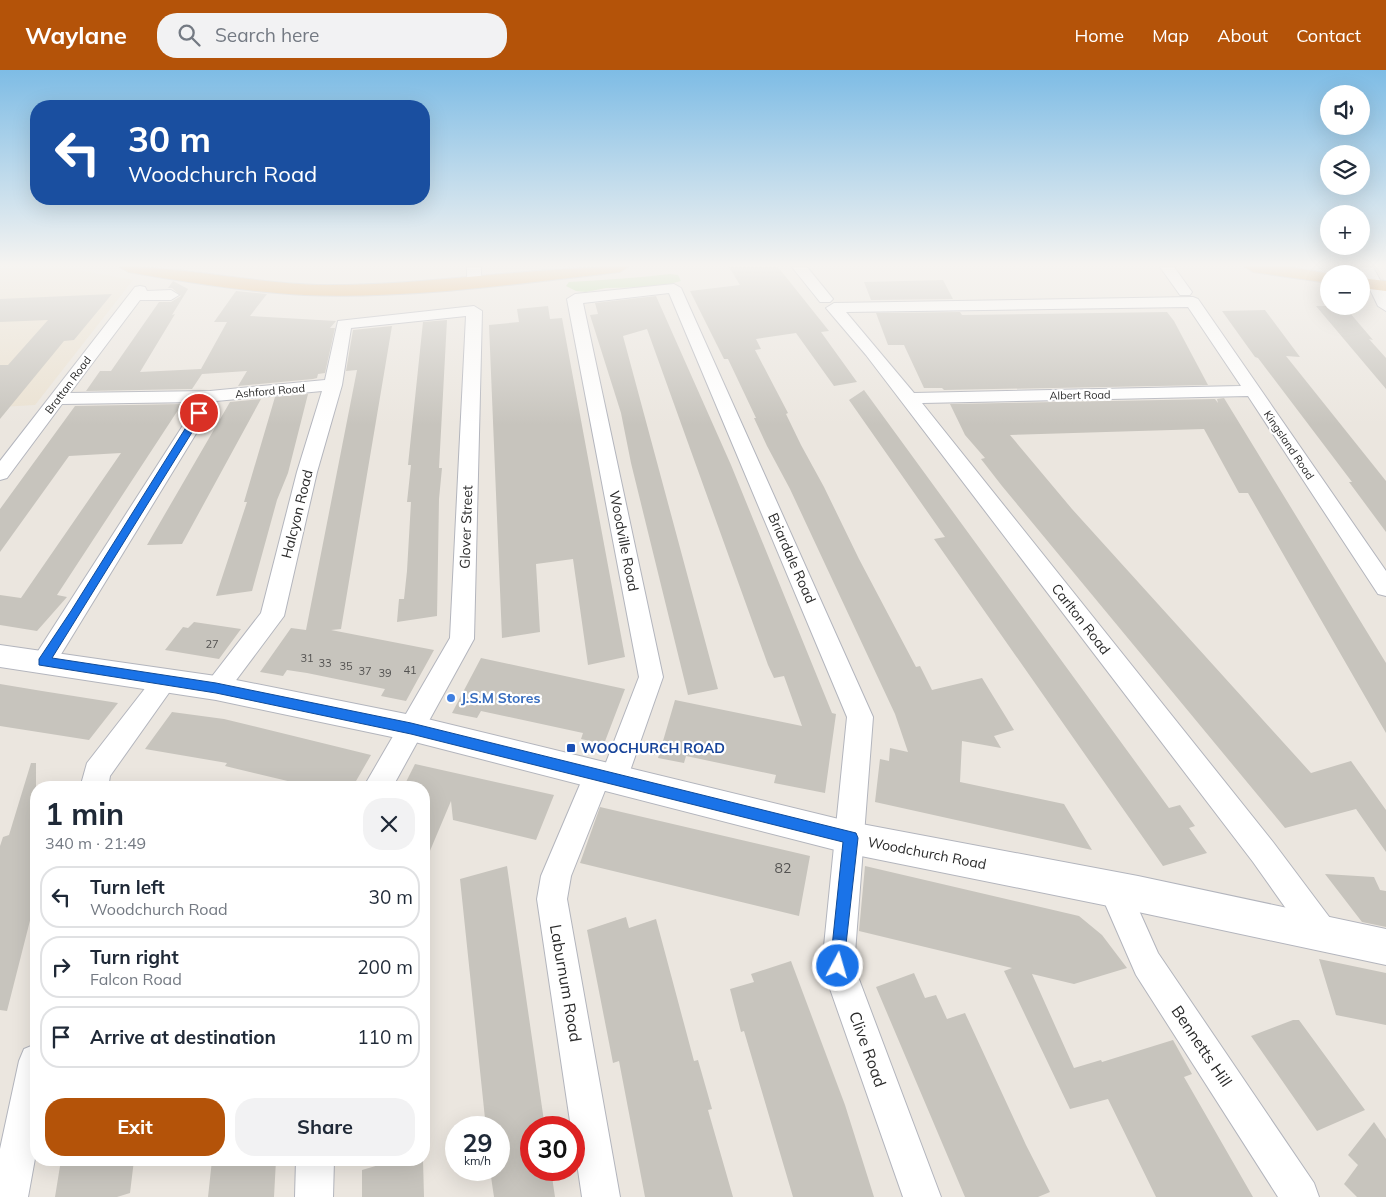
<!DOCTYPE html>
<html lang="en">
<head>
<meta charset="utf-8">
<style>
	body { margin:0; font-family:Mulish,sans-serif; background:#f2f2f3; color:#1f2937; height:100vh; display:flex; flex-direction:column; font-size:19px; white-space:nowrap }
	* { box-sizing:border-box; margin:0 }
	p { font-size:16px; color:#747a83 }
	.icon { flex:none; width:28px; height:28px; fill:none; stroke:currentColor; stroke-width:2; stroke-linecap:round; stroke-linejoin:round }
	.map { position:relative; flex:1; overflow:hidden }
	.drawer { position:absolute; left:30px; top:711px; width:400px; height:385px; display:flex; flex-direction:column; background:#fff; border-radius:20px; box-shadow:0 5px 20px #0002 }
	.drawer>* { flex:none }
	.hud { position:absolute; left:30px; top:30px; width:400px; height:105px; border-radius:20px; box-shadow:0 5px 20px #0002; background:#1a4fa0; color:#fff; overflow:hidden }
	.fabs { position:absolute; left:1320px; top:15px; display:grid; gap:10px }
	.fabs a { display:grid; place-items:center; width:50px; height:50px; border-radius:50%; background:#fff; box-shadow:0 5px 20px #0002; font-size:25px }
	.speed { position:absolute; left:445px; top:1046px; display:flex; gap:10px; font-size:25px; font-weight:700; text-align:center }
	.speed>* { display:grid; place-content:center; width:65px; height:65px; border-radius:50%; background:#fff; box-shadow:0 5px 20px #0002; line-height:1 }
	.speed small { font-size:12px; font-weight:400 }
	.speed .limit { border:8px solid #d22; background:#fff; color:#111 }
	.pin { position:absolute; display:grid; place-items:center; width:42px; height:42px; color:#fff; margin:-21px; border:2px solid #fff; border-radius:50%; box-shadow:0 1px 5px #0007 }
	.me { position:absolute; width:55px; margin:-28px; rotate:6deg; stroke-linejoin:round; filter:drop-shadow(0 0 4px #0008) }
	.turn { display:flex; align-items:center; gap:18px; height:105px; padding:0 15px; font-size:22px }
	.turn .icon { width:65px; height:65px; stroke-width:2.5 }
	.turn b { display:block; font-size:35px; line-height:42px }
	.round { display:grid; place-items:center; flex:none; width:52px; height:52px; border-radius:20px; background:#f2f2f3 }
	.overview { display:flex; align-items:center; justify-content:space-between; height:85px; padding:0 15px }
	h1 { font-size:30px; font-weight:700; line-height:38px }
	.cta { display:flex; gap:10px; margin-top:auto; padding:10px 15px }
	.cta a { flex:1; height:58px; border-radius:20px; background:#b45309; color:#fff; font-size:20px; font-weight:700; line-height:58px; text-align:center }
	.cta a+a { background:#f2f2f3; color:#1f2937 }
	ul { padding:0; list-style:none }
	li { display:flex; align-items:center; gap:15px; height:62px; margin:0 10px 8px; padding:0 5px; border:2px solid #e0e1e3; border-radius:20px }
	li div { flex:1 }
	li b { display:block; font-size:19px }
	li em { font-style:normal }
	header { display:flex; align-items:center; gap:30px; box-sizing:border-box; height:70px; padding:0 25px; background:#b45309; color:#fff }
	header strong { font-size:24px }
	nav { display:flex; gap:28px; margin-inline-start:auto; font-size:18px }
	.search { width:350px; height:45px; background:#f2f2f3; display:flex; align-items:center; gap:12px; box-sizing:border-box; padding:0 18px; border-radius:20px; color:#747a83; font-size:19px }
	.map>svg:first-child { display:block }
	.education { fill:#eae1d1 }
	.green { fill:#b7dba3 }
	.building { fill:#c7c4bd }
	.lines { fill:none; stroke-linecap:round; stroke-linejoin:round }
	.minor-casing { stroke:#b3b5bd; stroke-width:2 }
	.tertiary-casing { stroke:#b3b5bd; stroke-width:2 }
	.trunk-casing { stroke:#c4c4c4; stroke-width:2 }
	.minor { fill:#fff; fill-rule:evenodd }
	.tertiary { fill:#fff; fill-rule:evenodd }
	.trunk { fill:#e4b06e; fill-rule:evenodd }
	.route { fill:#1a73e8; stroke:#114b97 }
	.shop-dot { fill:#3f7fe0; stroke:#fff; stroke-width:2 }
	.transit-dot { fill:#1a4fb4; stroke:#fff; stroke-width:2 }
	.labels { text-anchor:middle; stroke-width:4.5; stroke-linejoin:round; paint-order:stroke }
	.far-street-label { font-size:11px; fill:#2b2b2b; stroke:#fff }
	.number-label { font-size:11px; fill:#525150 }
	.street-label { font-size:14px; fill:#2b2b2b; stroke:#fff }
	.shop-label { font-size:14px; font-weight:bold; fill:#366cbe; stroke:#fff; text-anchor:start }
	.transit-label { font-size:14px; font-weight:bold; fill:#164399; stroke:#fff; text-anchor:start }
	.near-number-label { font-size:14px; fill:#525150 }
	.near-street-label { font-size:16px; fill:#2b2b2b; stroke:#fff }
</style>
</head>
<body>
<header>
<strong>Waylane</strong>
<div class="search"><svg class="icon" aria-label="search" viewBox="0 0 24 24"><circle cx="10" cy="10" r="6"/><path d="M15 15l6 6"/></svg>Search here</div>
<nav><a>Home</a><a>Map</a><a>About</a><a>Contact</a></nav>
</header>
<div class="map">
<svg width="1386" height="1127" viewBox="0 0 1386 1127">
	<rect width="100%" height="100%" fill="#ebe6df"/>
	<path class="education" d="M 62,197 L 133,210 L 35,335 L 0,337 L 0,198 Z"/>
	<path class="green" d="M 670,204 L 678,205 L 681,211 L 657,217 L 606,218 L 586,222 L 576,221 L 566,216 L 569,212 C 603,210 636,208 670,204 Z"/>
	<path class="building" d="M 729,197 L 778,197 L 829,261 L 821,262 L 857,312 L 834,316 L 796,263 L 756,269 L 761,279 L 755,280 L 788,343 L 786,344 L 801,375 L 824,417 L 859,489 L 916,597 L 920,596 L 932,620 L 982,608 L 1014,660 L 994,666 L 1001,678 L 962,671 L 960,712 L 1064,734 L 1092,780 L 875,732 L 880,689 L 889,691 L 890,678 L 908,682 L 895,644 L 790,419 L 767,376 L 754,348 L 756,348 L 728,289 L 724,289 L 690,221 L 740,215 Z
		M 943,210 L 953,229 L 871,230 L 864,212 Z
		M 173,211 L 188,219 L 172,245 L 175,244 L 140,302 L 201,299 L 227,252 L 214,252 L 236,221 L 267,224 L 250,246 L 336,251 L 330,258 L 335,258 L 325,303 L 318,304 L 317,308 L 313,309 L 238,316 L 247,301 L 202,304 L 192,319 L 86,321 L 100,301 L 111,301 L 159,232 L 171,232 L 181,226 L 172,218 L 168,218 Z
		M 112,224 L 74,270 L 64,271 L 0,349 L 0,295 L 8,295 L 48,250 L 0,252 L 0,229 Z
		M 656,226 L 731,395 L 832,643 L 836,644 L 825,723 L 774,713 L 776,705 L 686,686 L 684,693 L 658,688 L 675,630 L 802,656 L 784,606 L 774,608 L 768,595 L 647,259 L 623,266 L 718,619 L 688,625 L 631,393 L 621,343 L 590,245 L 598,244 L 595,233 Z
		M 548,236 L 550,249 L 562,248 L 625,587 L 588,595 L 573,489 L 536,494 L 540,562 L 502,568 L 489,255 L 519,252 L 517,239 Z
		M 1316,236 L 1344,236 L 1373,270 L 1369,269 L 1386,288 L 1386,319 Z
		M 1265,240 L 1300,287 L 1286,286 L 1386,411 L 1386,462 L 1349,412 L 1352,412 L 1258,288 L 1255,287 L 1222,241 Z
		M 960,242 L 962,245 L 1167,242 L 1174,251 L 1208,315 L 944,320 L 942,318 L 924,318 L 904,275 L 888,275 L 876,243 Z
		M 447,250 L 439,398 L 442,398 L 439,429 L 437,546 L 397,552 L 399,529 L 404,529 L 407,501 L 411,432 L 407,432 L 411,395 L 408,395 L 423,252 Z
		M 392,256 L 341,559 L 331,560 L 434,580 L 406,631 L 381,626 L 385,619 L 307,603 L 287,600 L 283,606 L 260,602 L 291,558 L 306,560 L 357,300 L 346,301 L 353,260 Z
		M 864,320 L 1169,738 L 1180,735 L 1195,756 L 1189,758 L 1207,783 L 1163,796 L 934,469 L 945,467 L 849,330 Z
		M 308,324 L 288,403 L 277,430 L 252,521 L 216,526 L 247,432 L 244,432 L 275,327 Z
		M 1224,328 L 1386,593 L 1386,663 L 1248,423 L 1239,423 L 1204,359 L 1010,365 L 1072,439 L 1311,703 L 1351,691 L 1386,740 L 1386,782 L 1356,739 L 1285,758 L 1002,416 L 981,389 L 985,388 L 965,365 L 950,334 L 1215,329 L 1218,333 L 1217,329 Z
		M 261,329 L 182,474 L 147,475 L 230,332 Z
		M 182,334 L 57,525 L 67,527 L 37,561 L 0,555 L 0,525 L 21,528 L 121,383 L 69,386 L 0,482 L 0,439 L 75,336 Z
		M 194,552 L 241,559 L 219,589 L 165,580 L 183,557 L 188,558 Z
		M 481,588 L 625,619 L 604,674 L 581,669 L 583,663 L 481,641 L 477,648 L 452,643 Z
		M 0,614 L 42,621 L 118,633 L 89,670 L 0,656 Z
		M 172,642 L 224,649 L 371,685 L 352,718 L 317,718 L 225,696 L 227,693 L 145,679 Z
		M 31,693 L 36,693 L 36,827 L 7,941 L 0,940 L 0,776 L 3,767 L 9,765 Z
		M 415,694 L 554,725 L 536,770 L 453,750 L 451,731 L 424,795 L 424,718 L 403,718 Z
		M 600,737 L 810,786 L 799,846 L 580,793 Z
		M 507,796 L 545,1058 L 531,1058 L 531,1100 L 551,1100 L 555,1127 L 494,1127 L 490,1100 L 499,1100 L 499,1058 L 486,1058 L 460,809 Z
		M 865,796 L 1079,846 L 1102,865 L 1127,898 L 1074,914 L 1032,904 L 1074,998 L 1101,990 L 1102,992 L 1173,970 L 1192,1004 L 1184,1007 L 1253,1127 L 1156,1127 L 1108,1029 L 1070,1039 L 1004,901 L 1012,898 L 859,861 Z
		M 1325,804 L 1374,807 L 1380,820 L 1386,821 L 1386,857 L 1362,852 Z
		M 626,847 L 629,858 L 656,849 L 694,991 L 698,990 L 712,1039 L 708,1040 L 733,1127 L 645,1127 L 619,991 L 613,993 L 587,860 Z
		M 1319,889 L 1386,903 L 1386,955 L 1336,945 Z
		M 791,891 L 845,1035 L 874,1127 L 793,1127 L 744,961 L 741,962 L 730,919 L 754,912 L 751,904 Z
		M 914,903 L 925,928 L 936,925 L 947,949 L 965,943 L 1026,1075 L 1050,1122 L 1038,1127 L 965,1127 L 876,917 Z
		M 1293,950 L 1299,950 L 1365,1040 L 1317,1061 L 1251,966 Z
		M 1374,1052 L 1386,1069 L 1386,1127 L 1357,1127 L 1344,1114 L 1358,1095 L 1348,1085 Z
		M 61,1090 L 134,1090 L 130,1123 L 117,1127 L 55,1127 Z
		M 212,1090 L 276,1090 L 274,1127 L 208,1127 Z
		M 396,1090 L 423,1090 L 424,1127 L 362,1127 L 362,1100 Z"/>
	<g class="lines">
		<defs>
			<path id="minor" d="M 467,197 L 481,197 L 481,212 L 479,215 L 469,215 L 467,212 Z
				M 792,197 L 807,197 L 833,229 L 830,232 L 820,232 Z
				M 1160,197 L 1174,197 L 1192,222 L 1190,225 L 1180,225 Z
				M 1359,197 L 1373,197 L 1386,221 L 1386,241 L 1378,236 Z
				M 674,214 L 681,218 L 873,647 L 854,896 L 941,1127 L 903,1127 L 822,896 L 847,647 L 669,223 L 583,233 L 663,607 L 624,718 L 614,721 L 606,718 L 571,806 L 567,829 L 620,1127 L 582,1127 L 574,1073 L 574,1058 L 571,1058 L 537,829 L 541,806 L 584,705 L 588,696 L 598,693 L 605,695 L 639,607 L 567,229 L 575,224 Z
				M 140,216 L 145,217 L 147,221 L 171,220 L 179,225 L 171,230 L 140,230 L 70,323 L 210,321 L 325,310 L 338,251 L 474,236 L 482,241 L 474,569 L 392,718 L 363,718 L 450,568 L 466,246 L 351,258 L 342,315 L 317,402 L 284,546 L 225,625 L 216,628 L 207,625 L 203,618 L 261,543 L 297,402 L 322,321 L 216,331 L 52,599 L 43,602 L 34,599 L 31,592 L 198,332 L 62,334 L 7,408 L 0,410 L 0,391 L 135,217 Z
				M 1193,227 L 1198,229 L 1386,501 L 1386,526 L 1378,524 L 1248,326 L 922,333 L 1273,772 L 1333,852 L 1338,863 L 1333,874 L 1322,879 L 1311,874 L 1253,792 L 866,285 L 826,238 L 834,233 ZM 1188,237 L 1241,316 L 914,323 L 846,242 Z
				M 166,600 L 175,603 L 178,610 L 110,706 L 108,718 L 80,718 L 87,693 L 157,603 Z
				M 1114,805 L 1125,809 L 1158,883 L 1314,1113 L 1319,1127 L 1278,1127 L 1136,905 L 1099,820 L 1103,809 Z
				M 36,974 L 36,1083 L 28,1127 L 0,1127 L 0,1079 L 19,991 L 24,979 Z
				M 296,1090 L 334,1090 L 333,1127 L 295,1127 Z"/>
			<path id="tertiary" d="M 0,575 L 216,606 L 411,645 L 851,752 L 1138,806 L 1386,859 L 1386,895 L 1138,842 L 851,784 L 411,671 L 216,630 L 0,597 Z"/>
			<path id="trunk" d="M 120,197 C 190,197 259,215 330,215 C 430,215 529,197 628,197 L 620,202 C 516,214 410,229 305,225 C 246,222 187,212 128,202 Z
				M 1245,197 L 1289,197 L 1332,204 L 1329,204 L 1329,213 L 1253,202 Z
				M 1361,208 L 1386,211 L 1386,221 L 1361,218 Z"/>
		</defs>
		<use href="#minor" class="minor-casing"/>
		<use href="#tertiary" class="tertiary-casing"/>
		<use href="#trunk" class="trunk-casing"/>
		<use href="#minor" class="minor"/>
		<use href="#tertiary" class="tertiary"/>
		<use href="#trunk" class="trunk"/>
	</g>
	<linearGradient id="sky" x2="0" y2="1"><stop stop-color="#7ebce5"/><stop offset="0.55" stop-color="#f6f4f1"/><stop offset="1" stop-color="#f6f4f1" stop-opacity="0"/></linearGradient>
	<rect width="1386" height="355" fill="url(#sky)"/>
	<path class="route" d="M 199,341 L 204,343 L 52,588 L 216,613 L 411,653 L 856,763 L 858,768 L 843,901 L 838,904 L 832,901 L 830,896 L 843,772 L 411,664 L 216,623 L 39,595 L 39,589 L 71,541 L 195,343 Z"/>
	<circle class="shop-dot" cx="451" cy="628" r="5"/>
	<rect class="transit-dot" x="566" y="673" width="10" height="10" rx="2.5"/>
	<g class="labels">
		<g class="far-street-label">
			<text transform="translate(68 315) rotate(-53)" y="4">Brattan Road</text>
			<text transform="translate(270 321) rotate(-5)" y="4">Ashford Road</text>
			<text transform="translate(1080 325) rotate(-1)" y="4">Albert Road</text>
			<text transform="translate(1289 375) rotate(56)" y="4">Kingsland Road</text>
		</g>
		<g class="number-label">
			<text x="212" y="578">27</text>
			<text x="307" y="592">31</text>
			<text x="325" y="597">33</text>
			<text x="346" y="600">35</text>
			<text x="410" y="604">41</text>
			<text x="365" y="605">37</text>
			<text x="385" y="607">39</text>
		</g>
		<g class="street-label">
			<text transform="translate(297 444) rotate(-76)" y="5">Halcyon Road</text>
			<text transform="translate(466 457) rotate(-88)" y="5">Glover Street</text>
			<text transform="translate(624 471) rotate(79)" y="5">Woodville Road</text>
			<text transform="translate(792 488) rotate(66)" y="5">Briardale Road</text>
			<text transform="translate(1081 549) rotate(52)" y="5">Carlton Road</text>
			<text transform="translate(927 783) rotate(11)" y="5">Woodchurch Road</text>
		</g>
		<g class="shop-label">
			<text x="461" y="633">J.S.M Stores</text>
		</g>
		<g class="transit-label">
			<text x="581" y="683">WOOCHURCH ROAD</text>
		</g>
		<g class="near-number-label">
			<text x="783" y="803">82</text>
		</g>
		<g class="near-street-label">
			<text transform="translate(566 913) rotate(80)" y="6">Laburnum Road</text>
			<text transform="translate(1202 976) rotate(56)" y="6">Bennetts Hill</text>
			<text transform="translate(868 979) rotate(70)" y="6">Clive Road</text>
		</g>
	</g>
</svg>
<div class="fabs">
<a><svg class="icon" aria-label="sound" viewBox="0 0 24 24"><path d="M4 9h4l5-4v14l-5-4H4zM17 9q2 3 0 6"/></svg></a>
<a><svg class="icon" aria-label="layers" viewBox="0 0 24 24"><path d="M12 4l9 5-9 5-9-5zM3 14l9 5 9-5"/></svg></a>
<a>+</a>
<a>−</a>
</div>
<div class="speed"><div>29<small>km/h</small></div><div class="limit">30</div></div>
<div class="pin" style="left:199px;top:343px;background:#d93025"><svg class="icon" aria-label="arrive" viewBox="0 0 24 24"><path d="M6 21V4h12l-3 4 3 4H6"/></svg></div>
<svg class="me" style="left:838px;top:896px" viewBox="-20 -20 40 40"><circle r="17" fill="#1a73e8" stroke="#fff" stroke-width="3"/><path d="M0-11L8 9 0 5-8 9z" fill="#fff"/></svg>
<div class="hud">
<div class="turn"><svg class="icon" aria-label="left" viewBox="0 0 24 24"><path d="M17 20v-9H6M10 6l-5 5 5 5"/></svg><div><b>30 m</b>Woodchurch Road</div></div>
</div>
<section class="drawer">
<div class="overview"><div><h1>1 min</h1><p>340 m · 21:49</p></div><a class="round"><svg class="icon" aria-label="close" viewBox="0 0 24 24"><path d="M6 6l12 12M18 6L6 18"/></svg></a></div>
<ul>
<li><svg class="icon" aria-label="left" viewBox="0 0 24 24"><path d="M17 20v-9H6M10 6l-5 5 5 5"/></svg><div><b>Turn left</b><p>Woodchurch Road</p></div><em>30 m</em></li>
<li><svg class="icon" aria-label="right" viewBox="0 0 24 24"><path d="M7 20v-9h11M14 6l5 5-5 5"/></svg><div><b>Turn right</b><p>Falcon Road</p></div><em>200 m</em></li>
<li><svg class="icon" aria-label="arrive" viewBox="0 0 24 24"><path d="M6 21V4h12l-3 4 3 4H6"/></svg><div><b>Arrive at destination</b></div><em>110 m</em></li>
</ul>
<div class="cta"><a>Exit</a><a>Share</a></div>
</section>
</div>
</body>
</html>
